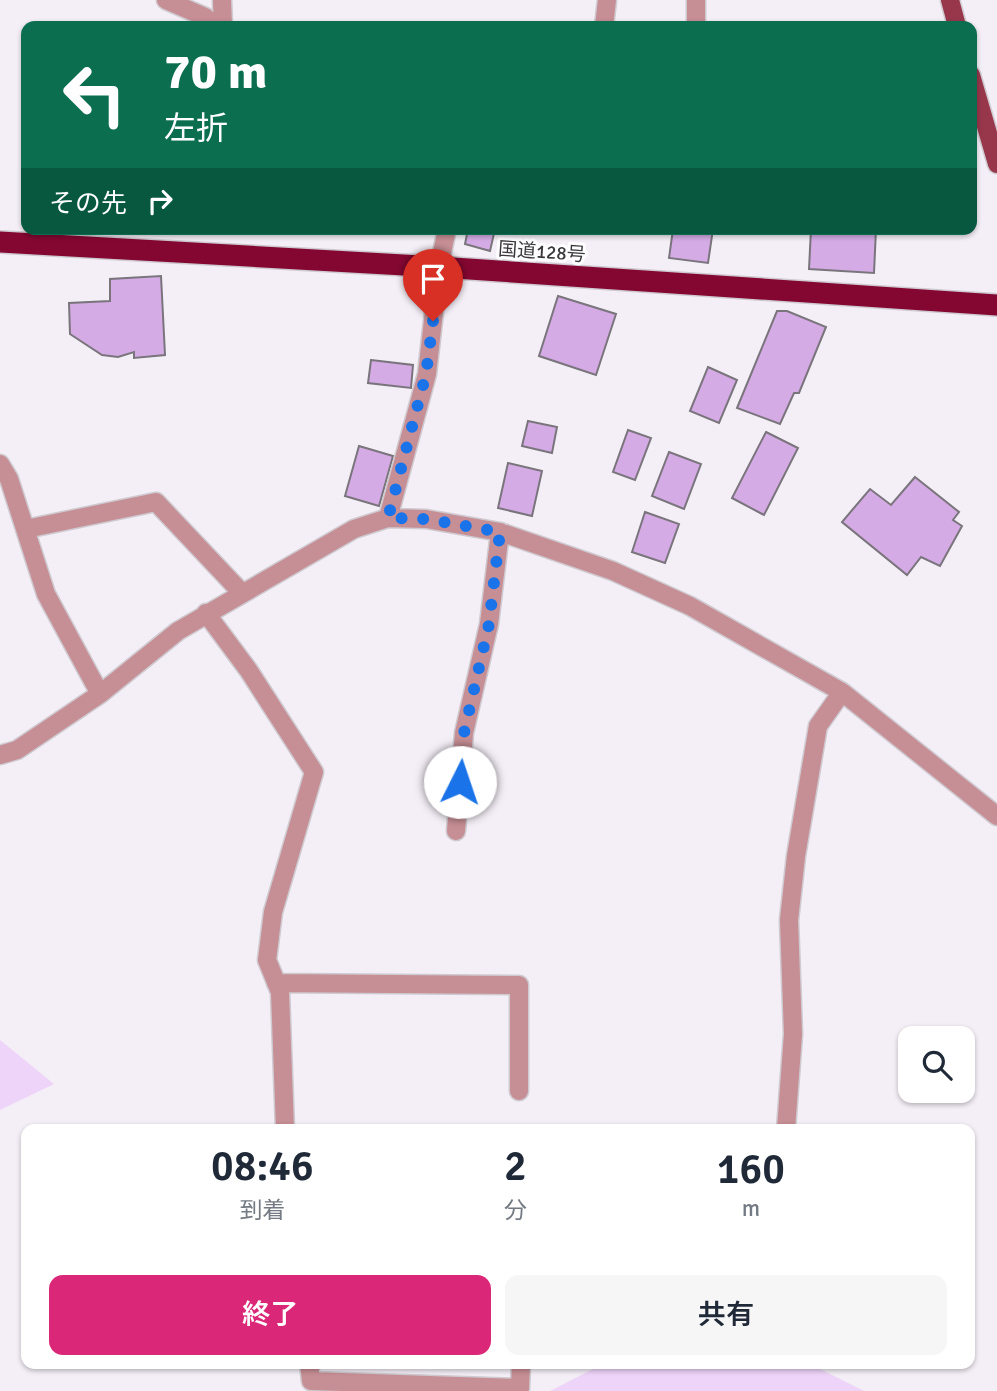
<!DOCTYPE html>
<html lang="ja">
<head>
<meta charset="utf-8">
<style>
	body { margin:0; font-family:Signika,"Noto Sans JP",sans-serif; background:#f6f6f7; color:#1f2937; height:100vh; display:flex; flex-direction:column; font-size:26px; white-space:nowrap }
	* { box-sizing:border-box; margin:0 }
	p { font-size:23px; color:#747a83 }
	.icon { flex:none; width:38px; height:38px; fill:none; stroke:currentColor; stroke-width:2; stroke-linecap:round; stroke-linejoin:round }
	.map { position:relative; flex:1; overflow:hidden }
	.sheet { position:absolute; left:21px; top:1124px; width:954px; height:245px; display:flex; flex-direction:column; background:#fff; border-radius:14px; box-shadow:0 2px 5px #0004 }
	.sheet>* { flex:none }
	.banner { position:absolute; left:21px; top:21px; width:956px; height:214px; border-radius:14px; box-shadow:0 2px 5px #0004; background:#0b6e4f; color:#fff; overflow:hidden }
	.tools { position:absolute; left:898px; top:1026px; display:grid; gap:14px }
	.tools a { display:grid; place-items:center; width:77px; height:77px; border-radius:14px; background:#fff; box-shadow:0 2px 5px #0004; font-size:35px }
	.pin { position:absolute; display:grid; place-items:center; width:60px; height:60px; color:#fff; margin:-72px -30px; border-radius:50% 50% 50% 0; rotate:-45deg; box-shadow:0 0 7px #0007 }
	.pin .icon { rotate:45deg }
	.me { position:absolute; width:77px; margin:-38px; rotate:4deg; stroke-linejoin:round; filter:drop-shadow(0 0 5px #0008) }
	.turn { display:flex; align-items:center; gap:24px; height:147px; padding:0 28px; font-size:32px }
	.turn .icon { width:91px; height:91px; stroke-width:2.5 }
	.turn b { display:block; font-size:49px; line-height:60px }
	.then { display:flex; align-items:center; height:66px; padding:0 28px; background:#0003; gap:14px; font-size:26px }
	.eta { display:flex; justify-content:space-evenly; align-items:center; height:119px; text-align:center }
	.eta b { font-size:42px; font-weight:600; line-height:49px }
	.action { display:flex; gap:14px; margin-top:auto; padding:14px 28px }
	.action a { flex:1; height:80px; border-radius:14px; background:#db2777; color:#fff; font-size:28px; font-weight:600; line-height:80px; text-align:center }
	.action a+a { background:#f6f6f7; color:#1f2937 }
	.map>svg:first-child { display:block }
	.green { fill:#eed4f8 }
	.building { fill:#d5abe5; stroke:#7a757c; stroke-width:2 }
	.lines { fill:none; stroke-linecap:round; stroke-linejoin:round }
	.minor-casing { stroke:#cfcad0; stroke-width:21 }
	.major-casing { stroke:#cfcad0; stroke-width:21 }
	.highway-casing { stroke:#cfcad0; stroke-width:24 }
	.minor { stroke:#c68e95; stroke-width:18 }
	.major { stroke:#98374b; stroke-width:18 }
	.highway { stroke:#840731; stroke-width:21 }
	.route { stroke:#1a73e8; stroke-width:12; stroke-dasharray:0 21.6 }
	.labels { text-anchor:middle; stroke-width:6; stroke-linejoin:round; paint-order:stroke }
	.street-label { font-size:19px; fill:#3a383a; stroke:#fefdff }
</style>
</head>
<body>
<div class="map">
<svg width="997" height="1391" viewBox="0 0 997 1391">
	<rect width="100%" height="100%" fill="#f4eef6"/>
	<path class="green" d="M 0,1040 L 54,1084 L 0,1110 Z
		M 605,1363 L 808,1363 L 864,1391 L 550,1391 Z"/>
	<path class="building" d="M 468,229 L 495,229 L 490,251 L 465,244 Z
		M 673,229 L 713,229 L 708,263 L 669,258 Z
		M 811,229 L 876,229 L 874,273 L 809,269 Z
		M 161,276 L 165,355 L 134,358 L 134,352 L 118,357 L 102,355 L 70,334 L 69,303 L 110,301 L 110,279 Z
		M 558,296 L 616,314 L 596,375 L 539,356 Z
		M 777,311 L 787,311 L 826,327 L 799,393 L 794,393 L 780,424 L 737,408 Z
		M 371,360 L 413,365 L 411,388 L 368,383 Z
		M 708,367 L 737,380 L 719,423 L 690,411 Z
		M 528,421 L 557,427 L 552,453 L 522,446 Z
		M 628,430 L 651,438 L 635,480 L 613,472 Z
		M 766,432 L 798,448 L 764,515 L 732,498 Z
		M 359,446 L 393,456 L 379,506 L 345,496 Z
		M 669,452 L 701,464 L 684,509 L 652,496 Z
		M 508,463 L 542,471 L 532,516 L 498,508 Z
		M 915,477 L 959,512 L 953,520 L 962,526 L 940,566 L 921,557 L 907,575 L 842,522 L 870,489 L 891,505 Z
		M 645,512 L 679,524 L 665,563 L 632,552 Z"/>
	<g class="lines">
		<defs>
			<path id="minor" d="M 166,0 L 205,17 L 215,26
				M 222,0 L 223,26
				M 696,0 L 696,26
				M 604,26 L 607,0
				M 0,464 L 9,479 L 46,594 L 100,694
				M 388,518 L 427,374 L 439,267 L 447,229
				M 26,529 L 156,502 L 241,592
				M 206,613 L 249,671 L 314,772 L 273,912 L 267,960 L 280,992 L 285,1129
				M 0,755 L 17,750 L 100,694 L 178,631 L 354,529 L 388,518 L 426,519 L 500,532 L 613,571 L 690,606 L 842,692 L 997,816
				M 456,831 L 464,733 L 489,624 L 500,532
				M 276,983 L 519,985 L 519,1091
				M 786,1129 L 793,1034 L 789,920 L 796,856 L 818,726 L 842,692
				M 309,1363 L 311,1381 L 520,1388 L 521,1363"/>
			<path id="major" d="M 950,0 L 957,26
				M 971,75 L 997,164"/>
			<path id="highway" d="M 0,242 L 439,267 L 997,305"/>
		</defs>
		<use href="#minor" class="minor-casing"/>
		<use href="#major" class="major-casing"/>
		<use href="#highway" class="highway-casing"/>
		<use href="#minor" class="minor"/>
		<use href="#major" class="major"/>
		<use href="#highway" class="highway"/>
	</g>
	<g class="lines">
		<path class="route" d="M 433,321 L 426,374 L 388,518 L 426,519 L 500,532 L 489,624 L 464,733 L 460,782"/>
	</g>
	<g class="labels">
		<g class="street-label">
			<text transform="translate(542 251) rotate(4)" y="7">国道128号</text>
		</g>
	</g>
</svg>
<div class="tools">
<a><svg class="icon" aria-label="search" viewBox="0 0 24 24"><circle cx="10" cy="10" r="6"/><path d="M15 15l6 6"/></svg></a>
</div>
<div class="pin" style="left:433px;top:321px;background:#d93025"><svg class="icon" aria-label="arrive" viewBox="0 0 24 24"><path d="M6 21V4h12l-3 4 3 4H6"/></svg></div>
<svg class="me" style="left:460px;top:782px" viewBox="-20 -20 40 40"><circle r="19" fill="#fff"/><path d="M0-13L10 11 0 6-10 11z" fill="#1a73e8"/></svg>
<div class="banner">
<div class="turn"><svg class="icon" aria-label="left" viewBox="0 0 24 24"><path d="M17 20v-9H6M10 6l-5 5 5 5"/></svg><div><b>70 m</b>左折</div></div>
<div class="then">その先<svg class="icon" aria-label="right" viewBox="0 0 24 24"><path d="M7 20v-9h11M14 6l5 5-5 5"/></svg></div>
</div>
<section class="sheet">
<div class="eta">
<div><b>08:46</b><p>到着</p></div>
<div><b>2</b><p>分</p></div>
<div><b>160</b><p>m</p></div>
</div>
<div class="action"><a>終了</a><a>共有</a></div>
</section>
</div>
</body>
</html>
